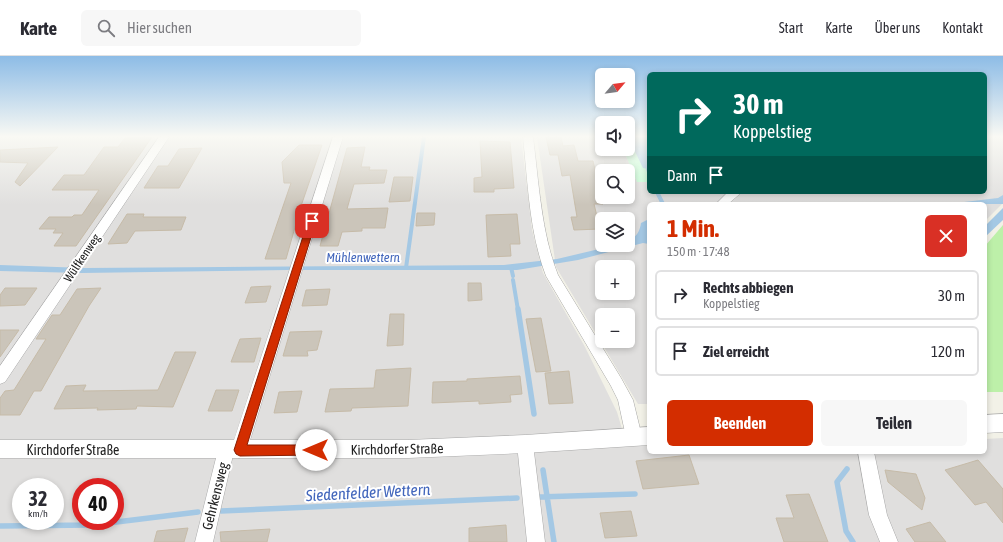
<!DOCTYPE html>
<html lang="de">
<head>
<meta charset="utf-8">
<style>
	body { margin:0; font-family:"Asap Condensed",sans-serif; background:#f7f7f7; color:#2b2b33; height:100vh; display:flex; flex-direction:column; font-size:15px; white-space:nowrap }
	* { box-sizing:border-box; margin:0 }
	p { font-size:13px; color:#7c7c81 }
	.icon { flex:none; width:22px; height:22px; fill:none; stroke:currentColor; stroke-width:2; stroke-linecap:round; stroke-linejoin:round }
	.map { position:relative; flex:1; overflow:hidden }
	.drawer { position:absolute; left:647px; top:146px; width:340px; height:252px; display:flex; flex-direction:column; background:#fff; border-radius:6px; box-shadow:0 2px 6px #0003 }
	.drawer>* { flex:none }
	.top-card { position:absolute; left:647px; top:16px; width:340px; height:122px; border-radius:6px; box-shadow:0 2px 6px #0003; background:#00695c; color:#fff; overflow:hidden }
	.needle { width:26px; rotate:61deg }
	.buttons { position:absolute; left:595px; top:12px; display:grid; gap:8px }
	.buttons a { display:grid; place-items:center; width:40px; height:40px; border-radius:6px; background:#fff; box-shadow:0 2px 6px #0003; font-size:20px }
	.speed { position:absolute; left:12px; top:422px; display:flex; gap:8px; font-size:20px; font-weight:700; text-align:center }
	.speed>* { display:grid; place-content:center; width:52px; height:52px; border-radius:50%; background:#fff; box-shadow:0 2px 6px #0003; line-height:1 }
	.speed small { font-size:10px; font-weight:400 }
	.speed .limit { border:6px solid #d22; background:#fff; color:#111 }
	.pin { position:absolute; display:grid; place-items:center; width:34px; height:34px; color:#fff; margin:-17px; border-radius:8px; box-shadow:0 2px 6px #0006 }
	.me { position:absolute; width:44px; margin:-22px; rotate:270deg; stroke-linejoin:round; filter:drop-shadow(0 0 3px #0008) }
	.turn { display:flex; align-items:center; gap:14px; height:84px; padding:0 20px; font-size:18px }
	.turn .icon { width:52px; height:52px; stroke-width:2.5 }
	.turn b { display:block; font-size:28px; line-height:34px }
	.then { display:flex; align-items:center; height:38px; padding:0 20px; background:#0003; gap:8px; font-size:15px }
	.round { display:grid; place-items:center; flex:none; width:42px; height:42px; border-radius:6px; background:#f7f7f7 }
	.headline { display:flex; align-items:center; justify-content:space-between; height:68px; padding:0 20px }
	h1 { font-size:24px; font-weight:700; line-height:30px; color:#d32d00 }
	.cta { display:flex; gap:8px; margin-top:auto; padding:8px 20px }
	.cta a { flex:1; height:46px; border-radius:6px; background:#d32d00; color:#fff; font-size:16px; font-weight:700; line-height:46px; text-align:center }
	.cta a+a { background:#f7f7f7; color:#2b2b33 }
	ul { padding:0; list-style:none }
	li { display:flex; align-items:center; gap:12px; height:50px; margin:0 8px 6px; padding:0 12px; border:2px solid #e1e1e2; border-radius:6px }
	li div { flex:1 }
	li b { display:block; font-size:15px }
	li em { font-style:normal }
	header { display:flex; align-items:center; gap:24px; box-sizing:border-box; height:56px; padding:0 20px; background:#fff; border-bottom:1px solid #e1e1e2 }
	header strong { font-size:19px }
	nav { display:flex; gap:22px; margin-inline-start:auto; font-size:14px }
	.search { width:280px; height:36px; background:#f7f7f7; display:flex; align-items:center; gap:10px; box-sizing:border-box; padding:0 14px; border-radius:6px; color:#7c7c81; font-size:15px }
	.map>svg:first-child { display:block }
	.residential { fill:#e0dfde; fill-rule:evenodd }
	.grass { fill:#bdf0a9 }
	.park { fill:#c2ffd4 }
	.water { fill:#a4c8e4 }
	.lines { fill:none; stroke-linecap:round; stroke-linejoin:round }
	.stream-far1 { stroke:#a4c8e4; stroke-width:4 }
	.stream { stroke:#a4c8e4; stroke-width:5.5 }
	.building { fill:#cbc5ba; stroke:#c6bba8 }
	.minor-casing { stroke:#a8a8a8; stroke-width:1 }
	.tertiary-casing { stroke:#a8a8a8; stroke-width:1 }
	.minor { fill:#fff; fill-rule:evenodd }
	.tertiary { fill:#fff; fill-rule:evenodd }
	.route { fill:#d32d00; stroke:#891d00 }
	.labels { text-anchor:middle; stroke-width:4; stroke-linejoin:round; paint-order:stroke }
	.street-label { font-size:12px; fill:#212121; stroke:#fff }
	.water-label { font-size:13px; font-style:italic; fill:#4266bc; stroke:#fff }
	.near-street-label { font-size:14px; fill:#212121; stroke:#fff }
	.near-water-label { font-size:16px; font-style:italic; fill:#4266bc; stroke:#fff }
</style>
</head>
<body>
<header>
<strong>Karte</strong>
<div class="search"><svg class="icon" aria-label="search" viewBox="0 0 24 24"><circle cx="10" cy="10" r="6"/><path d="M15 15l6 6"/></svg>Hier suchen</div>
<nav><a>Start</a><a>Karte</a><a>Über uns</a><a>Kontakt</a></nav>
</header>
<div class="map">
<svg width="1003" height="486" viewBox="0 0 1003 486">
	<rect width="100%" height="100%" fill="#f2f1e7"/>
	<path class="residential" d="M 0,81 L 521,81 L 532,174 L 543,217 L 585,291 L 617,356 L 627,390 L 649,390 L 649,396 L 985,396 L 985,383 L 1003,382 L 1003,486 L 0,486 ZM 21,431 L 55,431 L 55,465 L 21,465 ZM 81,431 L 115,431 L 115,465 L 81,465 Z
		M 537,81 L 602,81 L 602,93 L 623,93 L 637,126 L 649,126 L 649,136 L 985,136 L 985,81 L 1003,81 L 1003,147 L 985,165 L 985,148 L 649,148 L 649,348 L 638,348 L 556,211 ZM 602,115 L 628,115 L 628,141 L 602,141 ZM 602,163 L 628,163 L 628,189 L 602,189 ZM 602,211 L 628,211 L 628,237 L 602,237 ZM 602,259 L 628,259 L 628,285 L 602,285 Z"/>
	<path class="grass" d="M 1003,169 L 1003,336 L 985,336 L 985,190 Z"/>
	<path class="park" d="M 628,81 L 649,81 L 649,126 L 637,126 L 623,93 L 628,93 Z"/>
	<path class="water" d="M 628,81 L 649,81 L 649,113 L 643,112 Z
		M 1003,139 L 1003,148 L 947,148 L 998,142 Z
		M 1003,152 L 1003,164 L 985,181 L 985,170 Z
		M 649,163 L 649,188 L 643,187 L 578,204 L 517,214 L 288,214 L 82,217 L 0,215 L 0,209 L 85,212 L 504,209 L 557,203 L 616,189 L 628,189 L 628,185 C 636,182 640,175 641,167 Z"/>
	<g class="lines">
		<path class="stream-far1" d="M 648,113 L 649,116
			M 657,136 L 663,148
			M 511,211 L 513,220
			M 406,212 L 424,81
			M 513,224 L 518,254"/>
		<path class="stream" d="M 518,253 L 534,358
			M 847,413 L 837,426 L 846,475 L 853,486
			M 543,414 L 554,486
			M 538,441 L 635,438
			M 221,455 L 517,442
			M 0,470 L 92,469 L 198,456"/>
	</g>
	<path class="building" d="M 152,81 L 76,190 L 54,190 L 63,177 L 53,177 L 56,173 L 39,173 L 49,161 L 72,161 L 74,159 L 82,159 L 99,134 L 52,134 L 64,119 L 84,119 L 104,91 L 118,91 L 125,82 Z
		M 546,81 L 561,81 L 563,90 L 574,89 L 578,105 L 593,105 L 603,148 L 594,148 L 600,173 L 574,174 L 571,161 L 577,161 L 570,119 L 562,120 L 558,99 L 550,99 Z
		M 480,85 L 510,86 L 514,132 L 494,133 L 494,136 L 474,136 L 474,122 L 482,121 Z
		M 299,89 L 322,89 L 301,150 L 286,203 L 265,203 L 291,127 L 284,127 L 282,106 Z
		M 58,91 L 20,130 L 15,126 L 28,107 L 0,106 L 0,94 Z
		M 365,91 L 361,111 L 370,111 L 369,114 L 387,114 L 384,127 L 354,128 L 347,153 L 388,152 L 385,172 L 362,172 L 362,175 L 342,176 L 338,190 L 320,190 L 347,92 Z
		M 202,92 L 179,132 L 144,132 L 158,110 L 168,110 L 179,93 Z
		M 394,121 L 413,121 L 410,145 L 389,146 Z
		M 417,157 L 435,157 L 434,169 L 416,170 Z
		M 127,158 L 144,158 L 143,161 L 186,161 L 181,174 L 135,175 L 127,187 L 108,188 Z
		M 517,158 L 520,188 L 510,188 L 511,200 L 488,201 L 486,159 Z
		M 468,227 L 481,227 L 482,244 L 468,245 Z
		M 271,230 L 266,246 L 245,247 L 251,231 Z
		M 5,232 L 37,232 L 25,249 L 0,250 L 0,239 Z
		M 101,232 L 89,250 L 41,335 L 34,335 L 20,359 L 0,359 L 0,342 L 5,335 L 14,334 L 46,283 L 36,283 L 52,259 L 60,259 L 77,233 Z
		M 330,233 L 327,249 L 302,250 L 306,234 Z
		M 390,258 L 404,258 L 403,289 L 387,290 Z
		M 541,262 L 551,315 L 536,316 L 526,263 Z
		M 0,274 L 19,274 L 0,301 Z
		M 322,275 L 317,294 L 307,295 L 308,300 L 283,300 L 290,276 Z
		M 261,282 L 254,306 L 231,306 L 240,283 Z
		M 175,296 L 196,296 L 173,351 L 137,350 L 136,353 L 97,354 L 98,352 L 54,353 L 66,330 L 86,329 L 83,335 L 158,334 Z
		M 411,312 L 408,350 L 352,352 L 351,355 L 325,356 L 330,333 L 374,332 L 376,314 Z
		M 569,315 L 573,347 L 549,348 L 545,317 Z
		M 520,320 L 522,338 L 510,339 L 511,346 L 479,348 L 479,345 L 432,347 L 433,326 L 467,325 L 467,323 Z
		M 216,334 L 239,334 L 232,355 L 208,355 Z
		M 302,335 L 297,356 L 274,357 L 279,336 Z
		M 689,399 L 699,428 L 643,433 L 636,405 Z
		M 978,404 L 1003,433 L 1003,467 L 986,446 L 975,449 L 945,414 Z
		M 885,414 L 916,418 L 925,442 L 922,454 L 888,426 Z
		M 809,438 L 828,486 L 784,486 L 776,462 L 794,462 L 786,439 Z
		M 631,455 L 637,480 L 605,482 L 600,457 Z
		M 930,466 L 946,486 L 915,486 L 906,473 Z
		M 506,469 L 507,486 L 469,486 L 469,472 Z
		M 188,472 L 184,486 L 154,486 L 157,475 Z
		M 270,473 L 267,486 L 221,486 L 220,476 Z"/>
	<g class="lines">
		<defs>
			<path id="minor" d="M 159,81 L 169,81 L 5,326 L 0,328 L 0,310 Z
				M 333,81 L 343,81 L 247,394 L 245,399 L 239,402 L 233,399 L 213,486 L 195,486 L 218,394 L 220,389 L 226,386 L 232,390 Z
				M 523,81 L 533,81 C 539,127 541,176 558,219 L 621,322 L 633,344 L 642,381 L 640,386 L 634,388 L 628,386 L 626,381 L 618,344 L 611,330 L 546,220 C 529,176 528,127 523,81 Z
				M 728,136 L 742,136 L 728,148 L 716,148 Z
				M 525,381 L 531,383 L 533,388 L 545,486 L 527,486 L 517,388 L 519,383 Z
				M 858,396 L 874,396 L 887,459 L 898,486 L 880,486 L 869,459 Z"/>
			<path id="tertiary" d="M 1003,358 L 1003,376 L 985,377 L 985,359 Z
				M 649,371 L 649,389 L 525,397 L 408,402 L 0,402 L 0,384 L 408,384 L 525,379 Z"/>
		</defs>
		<use href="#minor" class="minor-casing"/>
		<use href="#tertiary" class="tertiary-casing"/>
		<use href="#minor" class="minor"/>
		<use href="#tertiary" class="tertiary"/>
	</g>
	<linearGradient id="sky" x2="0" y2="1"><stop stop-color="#8dbce6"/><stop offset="0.54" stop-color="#f9f9f4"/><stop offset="1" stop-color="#f9f9f4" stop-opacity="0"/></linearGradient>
	<rect width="1003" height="149" fill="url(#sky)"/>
	<path class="route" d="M 312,162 L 316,165 L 247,389 L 316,389 L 320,390 L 322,394 L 320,398 L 316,399 L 240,400 L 236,398 L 234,394 L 308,165 Z"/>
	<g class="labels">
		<g class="street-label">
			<text transform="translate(82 202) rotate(-56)" y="4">Wülfkenweg</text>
		</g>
		<g class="water-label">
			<text x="363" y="206">Mühlenwettern</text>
		</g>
		<g class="near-street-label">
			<text transform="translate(397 393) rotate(-1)" y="5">Kirchdorfer Straße</text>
			<text x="73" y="399">Kirchdorfer Straße</text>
			<text transform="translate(215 440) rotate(-76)" y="5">Gehrkensweg</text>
		</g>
		<g class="near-water-label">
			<text transform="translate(368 436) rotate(-3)" y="6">Siedenfelder Wettern</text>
		</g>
	</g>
</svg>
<div class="buttons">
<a><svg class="needle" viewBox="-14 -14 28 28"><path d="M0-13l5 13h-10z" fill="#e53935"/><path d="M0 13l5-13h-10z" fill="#7c7c81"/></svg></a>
<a><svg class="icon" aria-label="sound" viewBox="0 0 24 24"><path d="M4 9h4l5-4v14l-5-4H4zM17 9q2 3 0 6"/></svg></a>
<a><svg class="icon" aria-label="search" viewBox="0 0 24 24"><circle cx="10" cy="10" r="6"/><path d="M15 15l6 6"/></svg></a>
<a><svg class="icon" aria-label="layers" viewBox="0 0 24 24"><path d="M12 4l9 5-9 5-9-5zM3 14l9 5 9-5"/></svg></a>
<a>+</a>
<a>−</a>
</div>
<div class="speed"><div>32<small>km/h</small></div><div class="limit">40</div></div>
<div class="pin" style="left:312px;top:165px;background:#d93025"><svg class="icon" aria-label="arrive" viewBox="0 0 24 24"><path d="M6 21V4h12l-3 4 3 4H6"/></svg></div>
<svg class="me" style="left:316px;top:394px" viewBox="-20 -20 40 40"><circle r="19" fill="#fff"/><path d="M0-13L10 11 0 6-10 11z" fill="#d32d00"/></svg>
<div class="top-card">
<div class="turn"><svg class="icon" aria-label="right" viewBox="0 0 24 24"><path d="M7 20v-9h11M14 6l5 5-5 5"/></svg><div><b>30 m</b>Koppelstieg</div></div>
<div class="then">Dann<svg class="icon" aria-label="arrive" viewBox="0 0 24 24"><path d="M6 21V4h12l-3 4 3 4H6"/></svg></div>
</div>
<section class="drawer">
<div class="headline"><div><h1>1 Min.</h1><p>150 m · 17:48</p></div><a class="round" style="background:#d93025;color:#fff"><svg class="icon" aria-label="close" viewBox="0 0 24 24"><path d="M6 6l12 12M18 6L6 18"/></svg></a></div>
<ul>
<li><svg class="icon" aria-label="right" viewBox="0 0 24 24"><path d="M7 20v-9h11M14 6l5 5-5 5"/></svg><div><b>Rechts abbiegen</b><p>Koppelstieg</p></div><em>30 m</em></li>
<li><svg class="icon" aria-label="arrive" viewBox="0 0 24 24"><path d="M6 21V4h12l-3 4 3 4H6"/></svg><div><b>Ziel erreicht</b></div><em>120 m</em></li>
</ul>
<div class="cta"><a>Beenden</a><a>Teilen</a></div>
</section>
</div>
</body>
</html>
